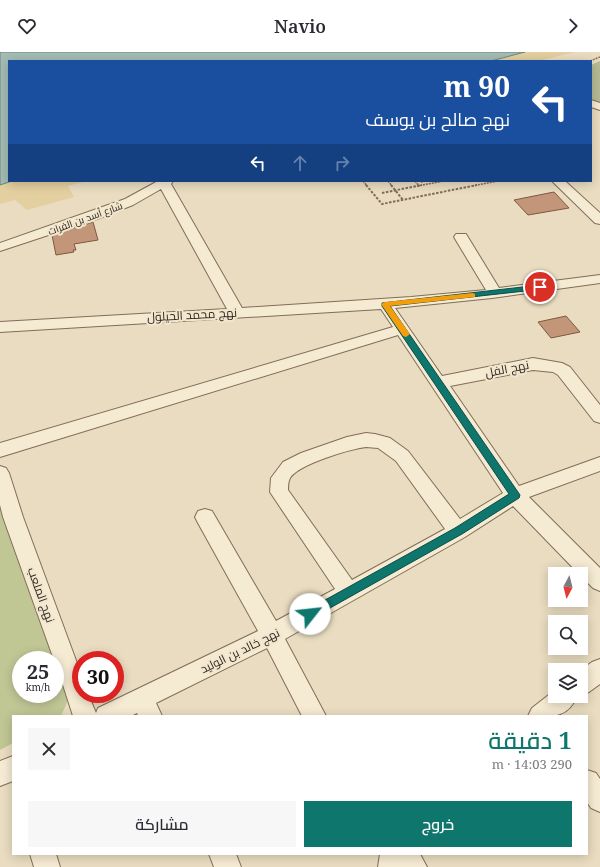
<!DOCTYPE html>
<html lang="ar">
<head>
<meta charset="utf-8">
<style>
	body { margin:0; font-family:"Noto Serif",Cairo,serif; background:#f7f7f7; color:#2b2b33; direction:rtl; height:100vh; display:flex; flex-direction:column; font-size:15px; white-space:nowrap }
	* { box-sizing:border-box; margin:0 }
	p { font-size:13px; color:#7c7c81 }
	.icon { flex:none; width:22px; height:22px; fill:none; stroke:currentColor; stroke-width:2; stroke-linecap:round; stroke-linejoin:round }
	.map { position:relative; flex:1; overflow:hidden; direction:ltr }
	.side { position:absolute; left:12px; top:663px; width:576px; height:140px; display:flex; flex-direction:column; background:#fff; border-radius:0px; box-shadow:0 2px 10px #0003; direction:rtl }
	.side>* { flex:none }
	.guide { position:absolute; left:8px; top:8px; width:584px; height:122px; border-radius:0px; box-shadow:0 2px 10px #0003; direction:rtl; background:#1a4fa0; color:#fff; overflow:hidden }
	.needle { width:26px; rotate:187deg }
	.controls { position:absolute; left:548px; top:515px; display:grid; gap:8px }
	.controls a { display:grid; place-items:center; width:40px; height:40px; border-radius:0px; background:#fff; box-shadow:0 2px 10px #0003; font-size:20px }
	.speed { position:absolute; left:12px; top:599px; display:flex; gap:8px; font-size:20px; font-weight:700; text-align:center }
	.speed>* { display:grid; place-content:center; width:52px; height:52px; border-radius:50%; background:#fff; box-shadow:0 2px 10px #0003; line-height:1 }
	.speed small { font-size:10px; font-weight:400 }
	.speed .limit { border:6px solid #d22; background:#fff; color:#111 }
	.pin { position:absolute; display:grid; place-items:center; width:34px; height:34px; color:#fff; margin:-17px; border:2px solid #fff; border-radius:50%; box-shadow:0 1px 4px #0007 }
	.me { position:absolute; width:44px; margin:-22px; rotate:61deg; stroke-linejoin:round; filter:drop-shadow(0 0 3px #0008) }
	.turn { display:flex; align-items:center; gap:14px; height:84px; padding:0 16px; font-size:18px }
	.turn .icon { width:52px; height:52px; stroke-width:2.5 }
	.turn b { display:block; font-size:28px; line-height:34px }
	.lanes { display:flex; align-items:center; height:38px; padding:0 16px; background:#0003; justify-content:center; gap:20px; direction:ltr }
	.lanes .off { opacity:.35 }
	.round { display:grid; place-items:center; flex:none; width:42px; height:42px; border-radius:0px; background:#f7f7f7 }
	.summary { display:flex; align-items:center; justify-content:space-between; height:68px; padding:0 16px }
	h1 { font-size:24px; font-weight:600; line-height:30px; color:#0f766e }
	.action { display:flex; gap:8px; margin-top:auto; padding:8px 16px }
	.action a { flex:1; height:46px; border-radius:0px; background:#0f766e; color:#fff; font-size:16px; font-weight:600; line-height:46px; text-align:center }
	.action a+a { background:#f7f7f7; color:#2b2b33 }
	header { display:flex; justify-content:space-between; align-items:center; height:52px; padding:0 16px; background:#fff; font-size:18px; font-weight:600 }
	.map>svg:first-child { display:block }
	.green { fill:#c1c695; fill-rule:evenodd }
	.sand { fill:#e3cf9f }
	.cemetery { fill:#b7bb94 }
	.water { fill:#a3bcb4; stroke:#6b8880 }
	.building { fill:#c49679; stroke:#7d5842 }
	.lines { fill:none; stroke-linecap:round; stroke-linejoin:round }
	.minor-casing { stroke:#816d5a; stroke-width:2 }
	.path-far1 { stroke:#816d5a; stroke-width:1.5; stroke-dasharray:2 1; stroke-linecap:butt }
	.path { stroke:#816d5a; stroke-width:2; stroke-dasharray:2.5 1.5; stroke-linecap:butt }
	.minor { fill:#f5ead2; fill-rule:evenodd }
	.route { fill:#0f766e; stroke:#0a4d48 }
	.slow { fill:#f59e0b }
	.labels { text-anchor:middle; stroke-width:4; stroke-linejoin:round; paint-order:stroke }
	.far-street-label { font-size:10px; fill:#31261d; stroke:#f1e7cf }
	.street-label { font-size:12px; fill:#31261d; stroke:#f1e7cf }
</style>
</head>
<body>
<header><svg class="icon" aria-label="forward" viewBox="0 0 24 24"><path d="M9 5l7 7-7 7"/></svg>Navio<svg class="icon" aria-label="heart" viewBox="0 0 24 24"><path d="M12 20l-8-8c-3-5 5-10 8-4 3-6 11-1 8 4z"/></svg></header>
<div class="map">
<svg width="600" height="815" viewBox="0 0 600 815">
	<rect width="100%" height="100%" fill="#e9dcc0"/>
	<path class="green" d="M 0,454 L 69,646 L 61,664 L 13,664 L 13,691 L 0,698 ZM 21,608 L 55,608 L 55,642 L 21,642 Z"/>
	<path class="sand" d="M 525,0 L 575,0 L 539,9 L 491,9 Z
		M 12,129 L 87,129 L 68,134 L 74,145 L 27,158 L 15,148 L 0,152 L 0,133 Z"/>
	<path class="cemetery" d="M 600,9 L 600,51 L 591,47 L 591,13 Z"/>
	<path class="water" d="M 0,0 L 525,0 L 491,9 L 9,9 L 9,129 L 12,129 L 0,133 Z"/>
	<path class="building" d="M 554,140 L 569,156 L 528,163 L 514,148 Z
		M 93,170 L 98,188 L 74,192 L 76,198 L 73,198 L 74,200 L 56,203 L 52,183 Z
		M 566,264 L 580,280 L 551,286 L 538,270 Z"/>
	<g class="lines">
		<defs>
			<path id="minor" d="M 591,48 L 600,51 L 600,58 L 591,55 Z
				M 158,129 L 173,129 L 171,132 L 242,256 L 411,245 L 486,238 L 454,185 L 456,182 L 466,182 L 499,236 L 600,223 L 600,231 L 492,246 L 395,256 L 442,324 L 533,306 L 562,311 L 570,315 L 600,353 L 600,371 L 594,369 L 558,323 L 553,320 L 533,318 L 450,334 L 519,434 L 600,405 L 600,419 L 529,445 L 600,516 L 600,539 L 593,536 L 581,524 L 581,522 L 579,522 L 513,454 L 465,485 L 285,587 L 326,664 L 302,664 L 267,596 L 156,651 L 162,664 L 138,664 L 137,661 L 131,664 L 73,664 L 55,608 L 54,608 L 3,465 L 0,453 L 0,414 L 6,416 L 9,421 L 23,465 L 81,622 L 81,642 L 88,642 L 96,661 L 98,656 L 258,579 L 198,471 L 195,465 L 198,459 L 205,457 L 212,459 L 276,569 L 335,537 L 270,440 L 271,426 L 283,410 L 301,401 L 347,385 L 366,381 L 375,382 L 390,386 L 408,399 L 460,467 L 503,441 L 398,283 L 0,405 L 0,391 L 393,275 L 381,257 L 0,280 L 0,270 L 227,257 L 161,137 L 133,153 L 100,166 L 0,199 L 0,191 L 125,147 ZM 366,395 L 378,396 L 396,409 L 445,477 L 352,528 L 288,438 C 288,434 288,430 290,426 C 299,412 350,397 366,395 Z
				M 552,129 L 565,129 L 600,161 L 600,172 L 595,171 Z
				M 600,607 L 600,632 L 589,640 L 581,643 L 581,618 L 592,610 Z
				M 555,638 L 555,644 L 577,644 C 567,668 550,664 528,664 L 532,656 Z
				M 13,704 L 13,729 L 0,734 L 0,709 Z
				M 587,718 L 596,721 L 600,727 L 600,760 L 591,756 L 587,750 Z
				M 30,802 L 56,802 L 60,815 L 34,815 Z
				M 209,802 L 236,802 L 241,815 L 214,815 Z
				M 380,802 L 420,802 L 427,815 L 378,815 Z"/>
		</defs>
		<use href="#minor" class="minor-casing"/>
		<path class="path-far1" d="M 590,9 L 600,5
			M 363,129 L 367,134
			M 388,129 L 392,134
			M 415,129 L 419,134
			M 421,129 L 423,131
			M 417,134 L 444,129
			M 472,134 L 498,129"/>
		<path class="path" d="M 366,133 L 382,152 L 477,133
			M 391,133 L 403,148
			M 382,141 L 422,133"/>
		<use href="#minor" class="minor"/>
	</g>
	<path class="route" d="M 540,233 L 543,233 L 543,237 L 390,254 L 520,443 L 519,446 L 462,482 L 314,565 L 310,567 L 307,565 L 305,562 L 307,558 L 455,476 L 509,442 L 382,254 L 382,251 Z"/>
	<path class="slow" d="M 473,241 L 475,242 L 475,245 L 390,254 L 410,282 L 406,285 L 403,284 L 381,252 L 385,250 Z"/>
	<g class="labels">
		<g class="far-street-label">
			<text transform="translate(85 166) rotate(-20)" y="4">شارع أسد بن الفرات</text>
		</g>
		<g class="street-label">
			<text transform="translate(192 263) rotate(-3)" y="4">نهج محمد الحيلول</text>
			<text transform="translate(507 317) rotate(-11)" y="4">نهج الفل</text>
			<text transform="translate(41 543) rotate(70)" y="4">نهج الملعب</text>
			<text transform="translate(240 599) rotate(-26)" y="4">نهج خالد بن الوليد</text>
		</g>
	</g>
</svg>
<div class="controls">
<a><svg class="needle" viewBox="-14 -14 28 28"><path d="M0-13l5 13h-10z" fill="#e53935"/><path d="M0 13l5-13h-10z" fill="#7c7c81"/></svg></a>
<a><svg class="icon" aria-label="search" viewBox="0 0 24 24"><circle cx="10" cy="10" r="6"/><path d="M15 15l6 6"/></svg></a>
<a><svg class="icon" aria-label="layers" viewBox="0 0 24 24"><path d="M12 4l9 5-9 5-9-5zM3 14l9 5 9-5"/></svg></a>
</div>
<div class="speed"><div>25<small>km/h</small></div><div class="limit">30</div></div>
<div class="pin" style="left:540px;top:235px;background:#d93025"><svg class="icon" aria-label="arrive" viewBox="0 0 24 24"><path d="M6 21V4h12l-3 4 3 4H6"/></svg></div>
<svg class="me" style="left:310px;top:562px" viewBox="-20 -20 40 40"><circle r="19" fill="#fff"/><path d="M0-13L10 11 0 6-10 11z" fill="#0f766e"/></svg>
<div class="guide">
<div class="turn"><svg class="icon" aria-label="left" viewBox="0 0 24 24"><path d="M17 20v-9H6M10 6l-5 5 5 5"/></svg><div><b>90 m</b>نهج صالح بن يوسف</div></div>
<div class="lanes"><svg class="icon" aria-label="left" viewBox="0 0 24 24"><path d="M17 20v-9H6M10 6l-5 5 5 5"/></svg><svg class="icon off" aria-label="ahead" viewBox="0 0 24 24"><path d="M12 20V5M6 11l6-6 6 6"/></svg><svg class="icon off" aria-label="right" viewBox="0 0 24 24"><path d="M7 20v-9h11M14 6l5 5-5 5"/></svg></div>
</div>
<section class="side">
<div class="summary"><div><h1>1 دقيقة</h1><p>290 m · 14:03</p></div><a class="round"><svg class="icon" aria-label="close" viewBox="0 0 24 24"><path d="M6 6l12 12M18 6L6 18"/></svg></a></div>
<div class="action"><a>خروج</a><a>مشاركة</a></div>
</section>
</div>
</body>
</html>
